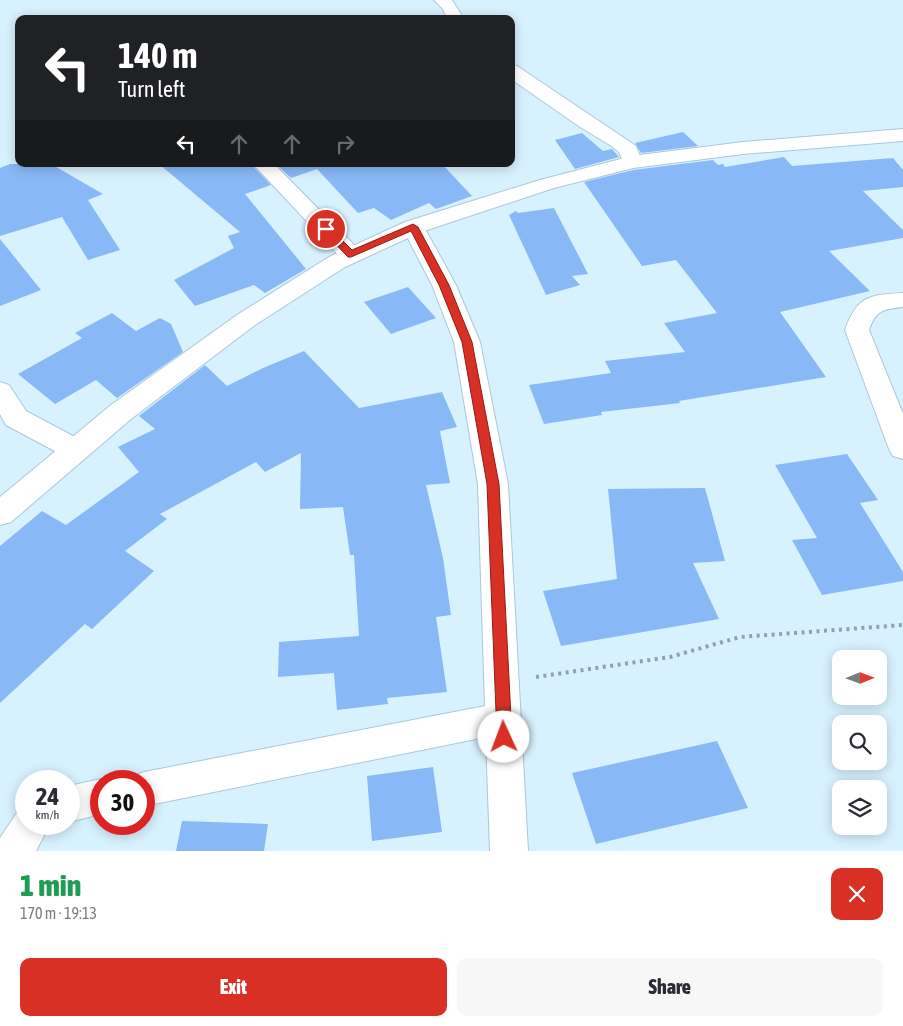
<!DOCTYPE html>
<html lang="en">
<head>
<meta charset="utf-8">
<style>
	body { margin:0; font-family:"Asap Condensed",sans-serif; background:#f7f7f7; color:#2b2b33; height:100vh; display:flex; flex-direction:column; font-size:19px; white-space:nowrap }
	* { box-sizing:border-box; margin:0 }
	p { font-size:16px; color:#7c7c81 }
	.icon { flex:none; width:28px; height:28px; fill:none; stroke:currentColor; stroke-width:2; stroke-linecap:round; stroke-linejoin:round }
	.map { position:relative; height:851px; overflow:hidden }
	.side { display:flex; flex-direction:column; background:#fff; flex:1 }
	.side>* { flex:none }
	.top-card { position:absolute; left:15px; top:15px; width:500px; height:152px; border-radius:10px; box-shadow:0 2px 12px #0003; background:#202124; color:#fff; overflow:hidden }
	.needle { width:32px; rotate:89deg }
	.fabs { position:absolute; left:832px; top:650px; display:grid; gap:10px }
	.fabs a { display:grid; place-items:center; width:55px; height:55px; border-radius:10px; background:#fff; box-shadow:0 2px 12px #0003; font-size:25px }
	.speed { position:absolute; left:15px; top:770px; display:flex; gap:10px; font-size:25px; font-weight:700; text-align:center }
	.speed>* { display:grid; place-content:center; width:65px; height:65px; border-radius:50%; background:#fff; box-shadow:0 2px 12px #0003; line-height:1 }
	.speed small { font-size:12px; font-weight:400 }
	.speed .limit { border:8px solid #d22; background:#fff; color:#111 }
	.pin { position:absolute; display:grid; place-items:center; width:42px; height:42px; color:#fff; margin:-21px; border:2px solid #fff; border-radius:50%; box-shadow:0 1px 5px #0007 }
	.me { position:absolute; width:55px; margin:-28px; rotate:358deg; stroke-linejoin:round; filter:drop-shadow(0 0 4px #0008) }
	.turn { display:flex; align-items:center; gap:18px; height:105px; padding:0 20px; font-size:22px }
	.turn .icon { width:65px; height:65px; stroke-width:2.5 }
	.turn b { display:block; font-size:35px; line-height:42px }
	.lanes { display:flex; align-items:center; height:48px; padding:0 20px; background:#0003; justify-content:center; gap:25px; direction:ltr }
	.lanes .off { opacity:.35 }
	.round { display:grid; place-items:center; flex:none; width:52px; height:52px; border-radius:10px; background:#f7f7f7 }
	.head { display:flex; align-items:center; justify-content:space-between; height:85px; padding:0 20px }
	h1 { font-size:30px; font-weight:800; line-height:38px; color:#1e9e55 }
	.button { display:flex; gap:10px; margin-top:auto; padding:10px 20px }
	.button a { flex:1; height:58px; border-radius:10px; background:#d93025; color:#fff; font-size:20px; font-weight:800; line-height:58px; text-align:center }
	.button a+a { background:#f7f7f7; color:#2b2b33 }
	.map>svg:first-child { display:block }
	.building { fill:#89b8f7 }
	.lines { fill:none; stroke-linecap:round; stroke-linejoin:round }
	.street-casing { stroke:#aac8d8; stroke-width:2 }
	.secondary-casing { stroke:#aac8d8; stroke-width:2 }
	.path { stroke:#8ea2ad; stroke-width:4; stroke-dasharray:3 4.5; stroke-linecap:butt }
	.street { fill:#fff; fill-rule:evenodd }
	.secondary { fill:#fff; fill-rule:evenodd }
	.route { fill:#d93025; stroke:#8d1f18 }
</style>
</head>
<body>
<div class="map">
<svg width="903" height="851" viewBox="0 0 903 851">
	<rect width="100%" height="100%" fill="#d8f1fe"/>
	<path class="building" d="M 683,132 L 698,146 L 641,153 L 635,143 Z
		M 582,133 L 603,151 L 612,149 L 619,157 L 575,169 L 555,140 Z
		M 784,157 L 792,166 L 893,158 L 903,170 L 903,187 L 863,191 L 903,230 L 903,238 L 829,251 L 870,291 L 780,312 L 826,377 L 679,401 L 680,403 L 601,412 L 602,415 L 544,424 L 529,385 L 611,373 L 605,361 L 685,352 L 664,323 L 717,313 L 676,260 L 642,266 L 584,182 L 633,170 L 713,160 L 718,165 L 723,164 L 725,167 Z
		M 10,164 L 51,164 L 103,194 L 88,200 L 120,250 L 88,260 L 62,217 L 0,236 L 0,168 Z
		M 159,164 L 251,164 L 271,185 L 245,194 L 306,269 L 265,293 L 254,285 L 195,306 L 174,280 L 234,248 L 228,236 L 240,232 Z
		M 276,164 L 442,164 L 472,196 L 436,209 L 429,203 L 391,220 L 374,208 L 358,213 L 317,169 L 291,178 Z
		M 554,208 L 588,274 L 572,276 L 580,285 L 546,295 L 509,215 L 516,211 L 518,213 Z
		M 0,239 L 41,290 L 0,306 Z
		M 408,287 L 436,318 L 391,334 L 364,302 Z
		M 112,313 L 136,331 L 160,318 L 171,324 L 183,352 L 117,398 L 96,380 L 55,404 L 18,374 L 82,338 L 75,333 Z
		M 304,351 L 359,408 L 442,392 L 457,427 L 440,431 L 450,483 L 426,485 L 443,558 L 451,615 L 436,617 L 447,692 L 387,698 L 388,704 L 337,710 L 334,673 L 278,677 L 279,642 L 359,636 L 354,555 L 350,555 L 343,507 L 300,509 L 301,453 L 265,472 L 256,462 L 160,514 L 167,519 L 125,551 L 154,571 L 92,629 L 85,624 L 0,703 L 0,546 L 42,511 L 66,525 L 139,472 L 118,447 L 155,429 L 139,416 L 205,365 L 227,386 L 263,368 Z
		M 847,454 L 878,500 L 860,503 L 903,572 L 903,581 L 822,595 L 792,540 L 817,538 L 775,465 Z
		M 705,488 L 725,561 L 693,563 L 719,619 L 561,646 L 543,591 L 617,579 L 608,489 Z
		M 717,741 L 748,808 L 596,844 L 572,773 Z
		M 433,767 L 442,832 L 372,841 L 367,776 Z
		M 182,821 L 268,824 L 264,851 L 176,851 Z"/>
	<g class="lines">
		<defs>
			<path id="street" d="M 434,0 L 452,0 L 464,19 L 447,19 L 443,9 Z
				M 511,65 L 517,66 L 636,146 L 642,162 L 639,166 L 632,168 L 625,166 L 619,152 L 613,147 L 580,127 L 511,79 Z
				M 253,164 L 274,164 L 359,250 L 363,255 L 359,260 L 351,262 L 343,260 Z
				M 413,220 L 421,222 L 424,227 L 456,285 L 480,342 L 508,484 L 528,851 L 490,851 L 486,737 L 144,806 L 144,781 L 129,781 L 131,777 L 144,772 L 485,706 L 478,484 L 454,342 L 432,285 L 402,227 L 405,222 Z
				M 903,293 L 903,307 C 883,309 876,310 869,330 L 903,414 L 903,459 L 893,456 L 889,449 L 845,330 C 857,296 869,295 903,293 Z
				M 0,382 L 9,385 L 26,411 L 86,443 L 90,450 L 86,457 L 76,460 L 66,457 L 6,425 L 0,414 Z
				M 101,779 L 106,781 L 101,781 L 101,814 L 69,822 L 69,786 Z
				M 26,808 L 26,824 L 50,824 L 36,851 L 0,851 L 0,838 L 18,811 Z"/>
			<path id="secondary" d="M 903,129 L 903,141 L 743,154 L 633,168 L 554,188 L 421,232 L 345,267 L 255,325 L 131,419 L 11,522 L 0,525 L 0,497 L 111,405 L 237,315 L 329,257 L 405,222 L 540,180 L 632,156 L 743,142 Z"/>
		</defs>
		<use href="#street" class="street-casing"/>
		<use href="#secondary" class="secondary-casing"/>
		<path class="path" d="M 536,677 L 670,657 L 740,637 L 903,625"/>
		<use href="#street" class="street"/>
		<use href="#secondary" class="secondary"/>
	</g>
	<path class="route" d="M 413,224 L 418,227 L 449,285 L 472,342 L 499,484 L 512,737 L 509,741 L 504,743 L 499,741 L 497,737 L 487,484 L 462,342 L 439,285 L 411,231 L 351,257 L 348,257 L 321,229 L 322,227 L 329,227 L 352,250 Z"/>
</svg>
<div class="fabs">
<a><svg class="needle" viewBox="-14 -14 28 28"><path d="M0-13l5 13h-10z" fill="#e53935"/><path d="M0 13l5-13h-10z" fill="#7c7c81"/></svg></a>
<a><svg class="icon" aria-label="search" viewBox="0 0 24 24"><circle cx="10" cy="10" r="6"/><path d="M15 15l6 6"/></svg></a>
<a><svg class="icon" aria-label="layers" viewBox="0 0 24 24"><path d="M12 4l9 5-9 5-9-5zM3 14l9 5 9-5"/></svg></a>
</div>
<div class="speed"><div>24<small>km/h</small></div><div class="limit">30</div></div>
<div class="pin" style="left:326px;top:229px;background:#d93025"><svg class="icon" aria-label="arrive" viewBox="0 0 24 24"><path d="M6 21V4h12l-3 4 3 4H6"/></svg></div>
<svg class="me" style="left:504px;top:737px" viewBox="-20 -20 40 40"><circle r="19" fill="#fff"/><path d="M0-13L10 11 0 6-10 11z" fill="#d93025"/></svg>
<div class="top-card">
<div class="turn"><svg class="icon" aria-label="left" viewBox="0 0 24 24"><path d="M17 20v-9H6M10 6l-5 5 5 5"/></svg><div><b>140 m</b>Turn left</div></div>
<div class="lanes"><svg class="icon" aria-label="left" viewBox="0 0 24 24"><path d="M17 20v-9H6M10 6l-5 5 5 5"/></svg><svg class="icon off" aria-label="ahead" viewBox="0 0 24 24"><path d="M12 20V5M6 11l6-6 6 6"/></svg><svg class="icon off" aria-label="ahead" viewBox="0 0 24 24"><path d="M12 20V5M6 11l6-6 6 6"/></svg><svg class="icon off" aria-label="right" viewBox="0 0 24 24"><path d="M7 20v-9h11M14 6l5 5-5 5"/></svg></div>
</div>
</div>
<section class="side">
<div class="head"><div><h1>1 min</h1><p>170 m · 19:13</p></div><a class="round" style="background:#d93025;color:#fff"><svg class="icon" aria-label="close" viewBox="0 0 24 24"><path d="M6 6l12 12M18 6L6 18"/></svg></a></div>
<div class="button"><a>Exit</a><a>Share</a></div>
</section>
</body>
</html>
